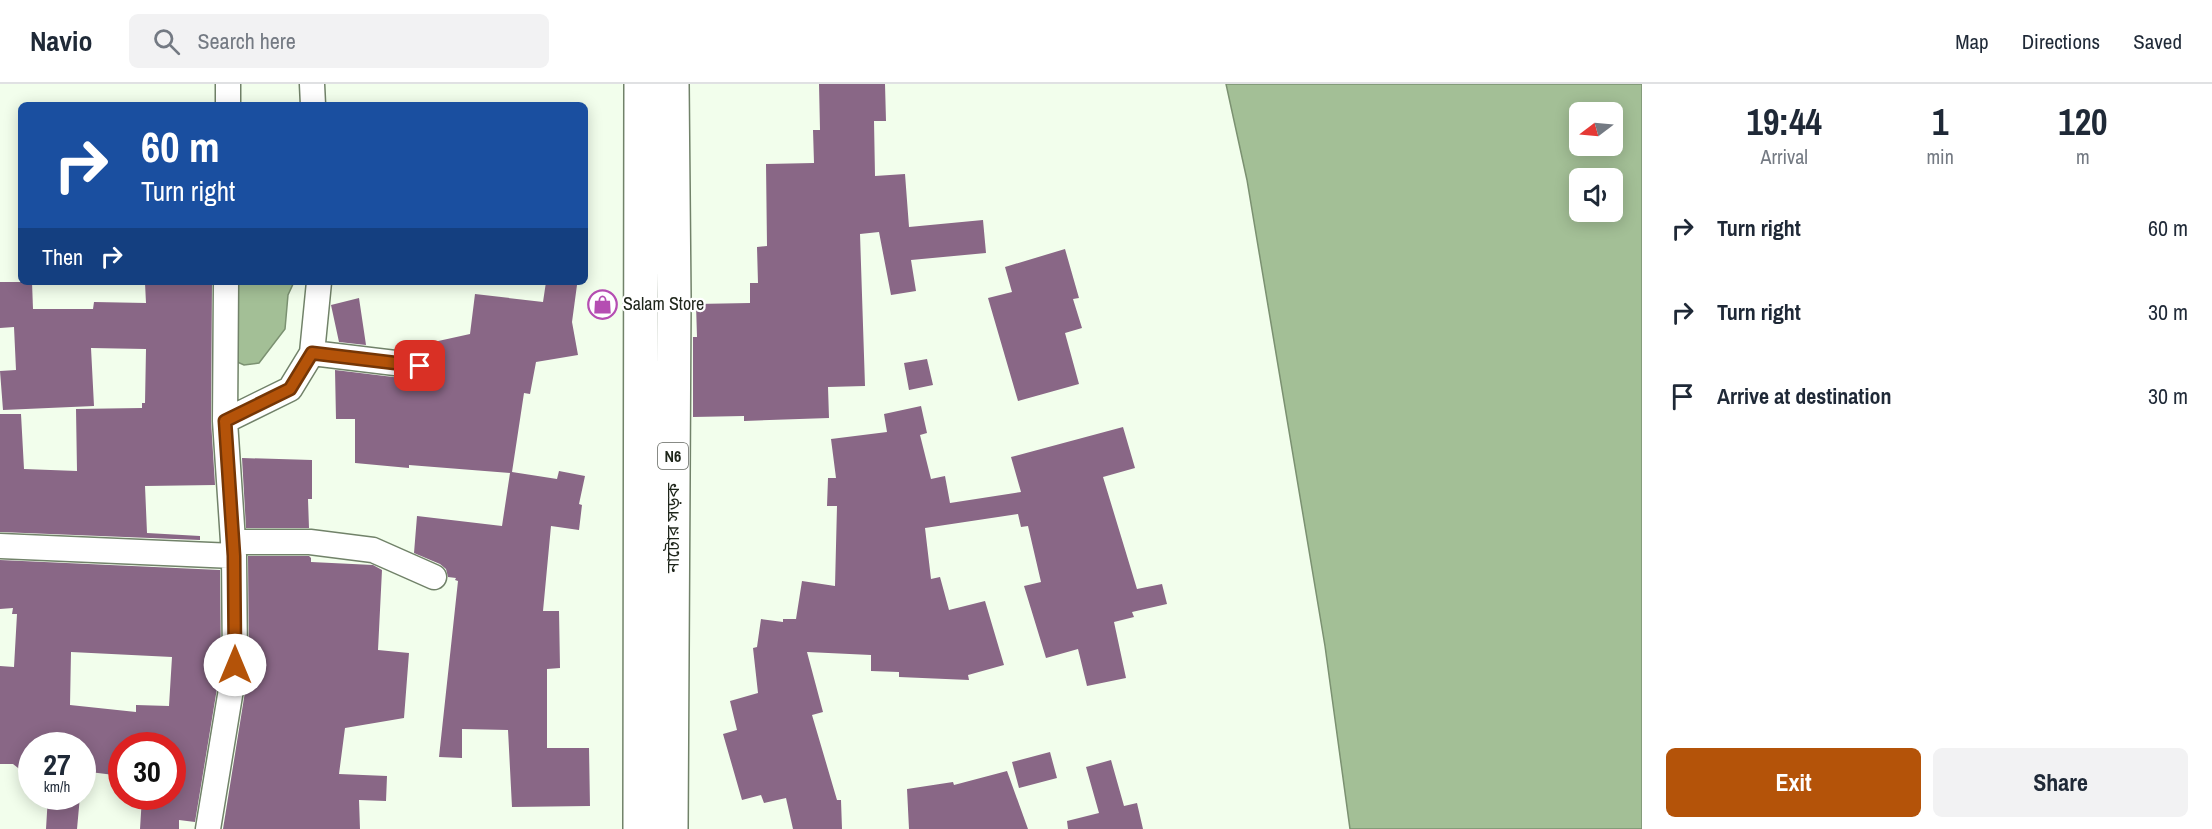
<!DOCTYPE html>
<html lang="en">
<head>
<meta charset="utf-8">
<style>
	body { margin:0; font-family:"Archivo Narrow","Noto Sans Bengali",sans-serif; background:#f2f2f3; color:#1f2937; height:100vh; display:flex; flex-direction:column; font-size:22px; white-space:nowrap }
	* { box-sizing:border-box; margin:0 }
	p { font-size:20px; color:#747a83 }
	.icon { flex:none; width:33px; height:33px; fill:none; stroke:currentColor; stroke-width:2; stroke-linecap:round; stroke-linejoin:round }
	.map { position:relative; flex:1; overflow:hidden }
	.panel { display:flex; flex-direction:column; background:#fff; width:570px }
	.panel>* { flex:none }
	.hud { position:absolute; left:18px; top:18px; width:570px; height:183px; border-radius:9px; box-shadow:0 3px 15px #0003; background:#1a4fa0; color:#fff; overflow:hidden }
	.needle { width:39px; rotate:254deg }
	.buttons { position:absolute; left:1569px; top:18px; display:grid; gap:12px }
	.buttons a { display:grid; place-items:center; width:54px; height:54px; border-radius:9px; background:#fff; box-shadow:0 3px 15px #0003; font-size:30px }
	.speed { position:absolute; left:18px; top:648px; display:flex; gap:12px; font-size:30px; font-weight:700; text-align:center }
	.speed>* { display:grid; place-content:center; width:78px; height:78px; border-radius:50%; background:#fff; box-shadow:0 3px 15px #0003; line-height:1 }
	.speed small { font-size:15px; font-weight:400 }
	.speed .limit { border:9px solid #d22; background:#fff; color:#111 }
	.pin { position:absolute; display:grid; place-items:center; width:51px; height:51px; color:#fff; margin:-26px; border-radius:12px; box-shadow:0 3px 9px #0006 }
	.me { position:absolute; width:66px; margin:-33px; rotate:0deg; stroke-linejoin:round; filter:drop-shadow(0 0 4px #0008) }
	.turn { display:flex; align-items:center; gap:21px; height:126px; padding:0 24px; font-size:27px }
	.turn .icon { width:78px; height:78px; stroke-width:2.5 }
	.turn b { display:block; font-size:42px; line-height:51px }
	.then { display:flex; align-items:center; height:57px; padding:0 24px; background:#0003; gap:12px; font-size:22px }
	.eta { display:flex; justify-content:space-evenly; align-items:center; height:102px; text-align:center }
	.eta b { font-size:36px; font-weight:800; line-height:42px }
	.cta { display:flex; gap:12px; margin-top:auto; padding:12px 24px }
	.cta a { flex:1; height:69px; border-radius:9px; background:#b45309; color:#fff; font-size:24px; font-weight:800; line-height:69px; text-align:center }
	.cta a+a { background:#f2f2f3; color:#1f2937 }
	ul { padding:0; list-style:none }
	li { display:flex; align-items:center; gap:18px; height:84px; padding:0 24px }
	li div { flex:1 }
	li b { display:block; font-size:22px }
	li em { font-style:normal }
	header { display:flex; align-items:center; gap:36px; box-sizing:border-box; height:84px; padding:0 30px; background:#fff; border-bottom:2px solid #e0e1e3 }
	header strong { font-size:28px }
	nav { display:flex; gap:33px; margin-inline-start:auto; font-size:21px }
	.search { width:420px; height:54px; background:#f2f2f3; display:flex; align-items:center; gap:15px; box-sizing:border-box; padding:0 21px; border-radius:9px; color:#747a83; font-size:22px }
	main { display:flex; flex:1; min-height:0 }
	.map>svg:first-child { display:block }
	.water { fill:#a3bf96; stroke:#7b9171; stroke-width:1.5; fill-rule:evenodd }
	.building { fill:#896786; fill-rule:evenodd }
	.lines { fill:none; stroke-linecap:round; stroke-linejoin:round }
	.minor-casing { stroke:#718269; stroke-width:27 }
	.trunk-casing { stroke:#718269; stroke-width:36 }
	.minor { stroke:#fff; stroke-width:24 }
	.trunk { stroke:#fff; stroke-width:33 }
	.route-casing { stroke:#753606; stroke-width:15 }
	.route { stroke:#b45309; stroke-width:10 }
	.labels { text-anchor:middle; stroke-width:4.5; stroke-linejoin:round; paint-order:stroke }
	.shield { fill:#fff; stroke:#62665f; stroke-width:1.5 }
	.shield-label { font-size:16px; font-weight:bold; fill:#1e251a }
	.poi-label { font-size:18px; fill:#1e251a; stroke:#fff; text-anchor:start }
	.street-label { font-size:18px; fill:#1e251a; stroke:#fff }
</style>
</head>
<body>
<header>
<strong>Navio</strong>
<div class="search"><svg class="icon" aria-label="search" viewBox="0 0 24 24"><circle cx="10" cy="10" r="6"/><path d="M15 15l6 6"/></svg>Search here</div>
<nav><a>Map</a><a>Directions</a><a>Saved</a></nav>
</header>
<main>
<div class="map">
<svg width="1642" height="745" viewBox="0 0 1642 745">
	<rect width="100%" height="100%" fill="#f2feec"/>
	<path class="water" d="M 1226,0 L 1642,0 L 1642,745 L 1350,745 L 1325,562 L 1247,96 ZM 1580,28 L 1612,28 L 1612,62 L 1580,62 ZM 1580,94 L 1612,94 L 1612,128 L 1580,128 Z
		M 232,198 L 294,198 L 288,211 L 285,245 L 259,279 L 244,281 L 235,277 Z"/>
	<path class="building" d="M 819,0 L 885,0 L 886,37 L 874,37 L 875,92 L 905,90 L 909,143 L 983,136 L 986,169 L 911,176 L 916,207 L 891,211 L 879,148 L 860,150 L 865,302 L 828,303 L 829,334 L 744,337 L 744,332 L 693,333 L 693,253 L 697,253 L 696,220 L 750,219 L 750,199 L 758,199 L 757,163 L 767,162 L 766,80 L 814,79 L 813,46 L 820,46 Z
		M 1065,165 L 1079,214 L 1073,215 L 1082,244 L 1065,249 L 1079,300 L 1018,317 L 988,214 L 1012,208 L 1005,183 Z
		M 0,198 L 32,198 L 33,225 L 93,225 L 94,218 L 146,219 L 145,199 L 212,198 L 211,337 L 215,401 L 145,402 L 147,449 L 200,452 L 200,456 L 0,448 L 0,330 L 21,330 L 24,385 L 77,387 L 76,325 L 142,324 L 142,319 L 145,319 L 146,265 L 91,264 L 94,322 L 3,326 L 0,287 L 16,286 L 14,243 L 0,244 Z
		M 546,198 L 577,201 L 572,238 L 578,271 L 536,278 L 530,310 L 524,309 L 512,388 L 557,395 L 559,387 L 585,392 L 579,420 L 582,421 L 579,446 L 551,442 L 543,527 L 559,527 L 560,584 L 547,585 L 547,664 L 589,664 L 590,722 L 512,723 L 508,646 L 462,645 L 462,674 L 439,673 L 458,497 L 455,496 L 456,494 L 448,493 L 446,485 L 440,480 L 414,469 L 417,432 L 502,442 L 510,389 L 409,381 L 409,384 L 355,379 L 355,335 L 336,335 L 335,286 L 418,296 L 425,295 L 432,290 L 434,283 L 433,276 L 428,270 L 411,267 L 411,263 L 470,250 L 475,210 L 543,218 Z
		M 359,214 L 366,261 L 339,258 L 331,221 Z
		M 927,275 L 933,301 L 909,306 L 904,279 Z
		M 921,322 L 927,349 L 920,351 L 931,395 L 945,392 L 950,419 L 1021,408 L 1011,373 L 1123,343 L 1135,384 L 1103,393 L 1137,505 L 1162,500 L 1167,520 L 1132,528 L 1134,533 L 1114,538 L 1126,594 L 1087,602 L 1078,565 L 1046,574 L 1024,502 L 1041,498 L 1028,442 L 1021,443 L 1018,430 L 925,444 L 931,495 L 940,493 L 949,526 L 985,517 L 1004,581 L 968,591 L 969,596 L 899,593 L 899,588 L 871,587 L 871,571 L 807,568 L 823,628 L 812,631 L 837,716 L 841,716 L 842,745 L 793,745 L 786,714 L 764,719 L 761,711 L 742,716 L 723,650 L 737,646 L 730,617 L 758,609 L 753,564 L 757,563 L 761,535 L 783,538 L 783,535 L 796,535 L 802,497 L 835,502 L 837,422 L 827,422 L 828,394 L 836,394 L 831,355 L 887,348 L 884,330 Z
		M 242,374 L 312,376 L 312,415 L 308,415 L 309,444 L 246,444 Z
		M 248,472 L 309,472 L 311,474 L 311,478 L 373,481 L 382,486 L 378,566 L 409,569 L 404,634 L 345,644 L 339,690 L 387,692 L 386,717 L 359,716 L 360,745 L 223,745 L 249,583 Z
		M 0,476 L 220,486 L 221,580 L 195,738 L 179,736 L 179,745 L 140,745 L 142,713 L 163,716 L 163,712 L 172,712 L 173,662 L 122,662 L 122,692 L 82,687 L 82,662 L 32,662 L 32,695 L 13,680 L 0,680 L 0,582 L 14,583 L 17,530 L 12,530 L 13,524 L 0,525 ZM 71,568 L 172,573 L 169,622 L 136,621 L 136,628 L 70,621 Z
		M 1050,668 L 1057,694 L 1019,704 L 1012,678 Z
		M 1111,676 L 1124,722 L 1137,719 L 1143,745 L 1068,745 L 1067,737 L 1099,729 L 1086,683 Z
		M 1007,687 L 1028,745 L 909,745 L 907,705 L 953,698 L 954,701 Z
		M 48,712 L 80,712 L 77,745 L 46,745 Z"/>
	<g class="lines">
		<defs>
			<path id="minor" d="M 312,0 L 313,21
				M 228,21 L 228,0
				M 312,269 L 420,282
				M 225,337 L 290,305 L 312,269 L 319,198
				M 233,458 L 310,458 L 373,466 L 434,493
				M 0,462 L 234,472
				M 208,745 L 235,581 L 234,472 L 225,337 L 226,198"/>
			<path id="trunk" d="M 640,745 L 641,0
				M 671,745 L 674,216 L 672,0"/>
		</defs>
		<use href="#minor" class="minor-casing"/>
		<use href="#trunk" class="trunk-casing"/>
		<use href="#minor" class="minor"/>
		<use href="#trunk" class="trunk"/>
	</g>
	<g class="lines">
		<defs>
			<path id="route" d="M 235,581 L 234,472 L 225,337 L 290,305 L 312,269 L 420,282"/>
		</defs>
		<use href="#route" class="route-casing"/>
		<use href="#route" class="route"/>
	</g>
	<defs>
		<symbol id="shop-ring" viewBox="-11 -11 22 22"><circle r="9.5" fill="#fff" stroke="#b54eb2" stroke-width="1.5"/><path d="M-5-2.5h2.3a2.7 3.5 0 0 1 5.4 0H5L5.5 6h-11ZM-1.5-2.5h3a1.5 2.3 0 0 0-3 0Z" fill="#b54eb2"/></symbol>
	</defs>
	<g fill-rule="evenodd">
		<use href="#shop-ring" x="586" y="204" width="33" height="33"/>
	</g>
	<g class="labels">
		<rect class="shield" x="658" y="359" width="30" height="26" rx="4.5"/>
		<g class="shield-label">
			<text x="673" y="378">N6</text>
		</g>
		<g class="poi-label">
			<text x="623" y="226">Salam Store</text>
		</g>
		<g class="street-label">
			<text transform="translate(673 444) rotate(-90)" y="6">নাটোর সড়ক</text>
		</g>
	</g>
</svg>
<div class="buttons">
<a><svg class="needle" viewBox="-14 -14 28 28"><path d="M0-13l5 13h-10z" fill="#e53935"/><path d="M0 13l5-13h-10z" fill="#747a83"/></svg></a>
<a><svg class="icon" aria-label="sound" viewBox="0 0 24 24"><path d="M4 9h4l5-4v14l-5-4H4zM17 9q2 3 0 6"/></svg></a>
</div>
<div class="speed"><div>27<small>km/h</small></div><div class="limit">30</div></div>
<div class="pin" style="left:420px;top:282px;background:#d93025"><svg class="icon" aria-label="arrive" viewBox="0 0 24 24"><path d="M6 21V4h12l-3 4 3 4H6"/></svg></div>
<svg class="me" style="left:235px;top:581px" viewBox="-20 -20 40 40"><circle r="19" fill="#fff"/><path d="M0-13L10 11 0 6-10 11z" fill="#b45309"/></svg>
<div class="hud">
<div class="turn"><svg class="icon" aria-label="right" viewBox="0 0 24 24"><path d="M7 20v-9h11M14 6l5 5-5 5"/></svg><div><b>60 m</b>Turn right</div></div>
<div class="then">Then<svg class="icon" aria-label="right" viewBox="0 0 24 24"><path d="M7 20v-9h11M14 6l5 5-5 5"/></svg></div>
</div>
</div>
<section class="panel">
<div class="eta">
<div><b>19:44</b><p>Arrival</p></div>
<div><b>1</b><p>min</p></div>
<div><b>120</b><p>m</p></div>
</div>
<ul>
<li><svg class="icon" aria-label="right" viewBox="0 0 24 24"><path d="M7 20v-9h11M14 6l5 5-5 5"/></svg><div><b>Turn right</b></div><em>60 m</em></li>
<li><svg class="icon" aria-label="right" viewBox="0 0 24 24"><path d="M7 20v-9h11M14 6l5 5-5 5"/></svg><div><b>Turn right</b></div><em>30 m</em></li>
<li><svg class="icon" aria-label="arrive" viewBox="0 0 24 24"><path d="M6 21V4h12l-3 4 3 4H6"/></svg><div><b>Arrive at destination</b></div><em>30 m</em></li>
</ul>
<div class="cta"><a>Exit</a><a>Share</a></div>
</section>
</main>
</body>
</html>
